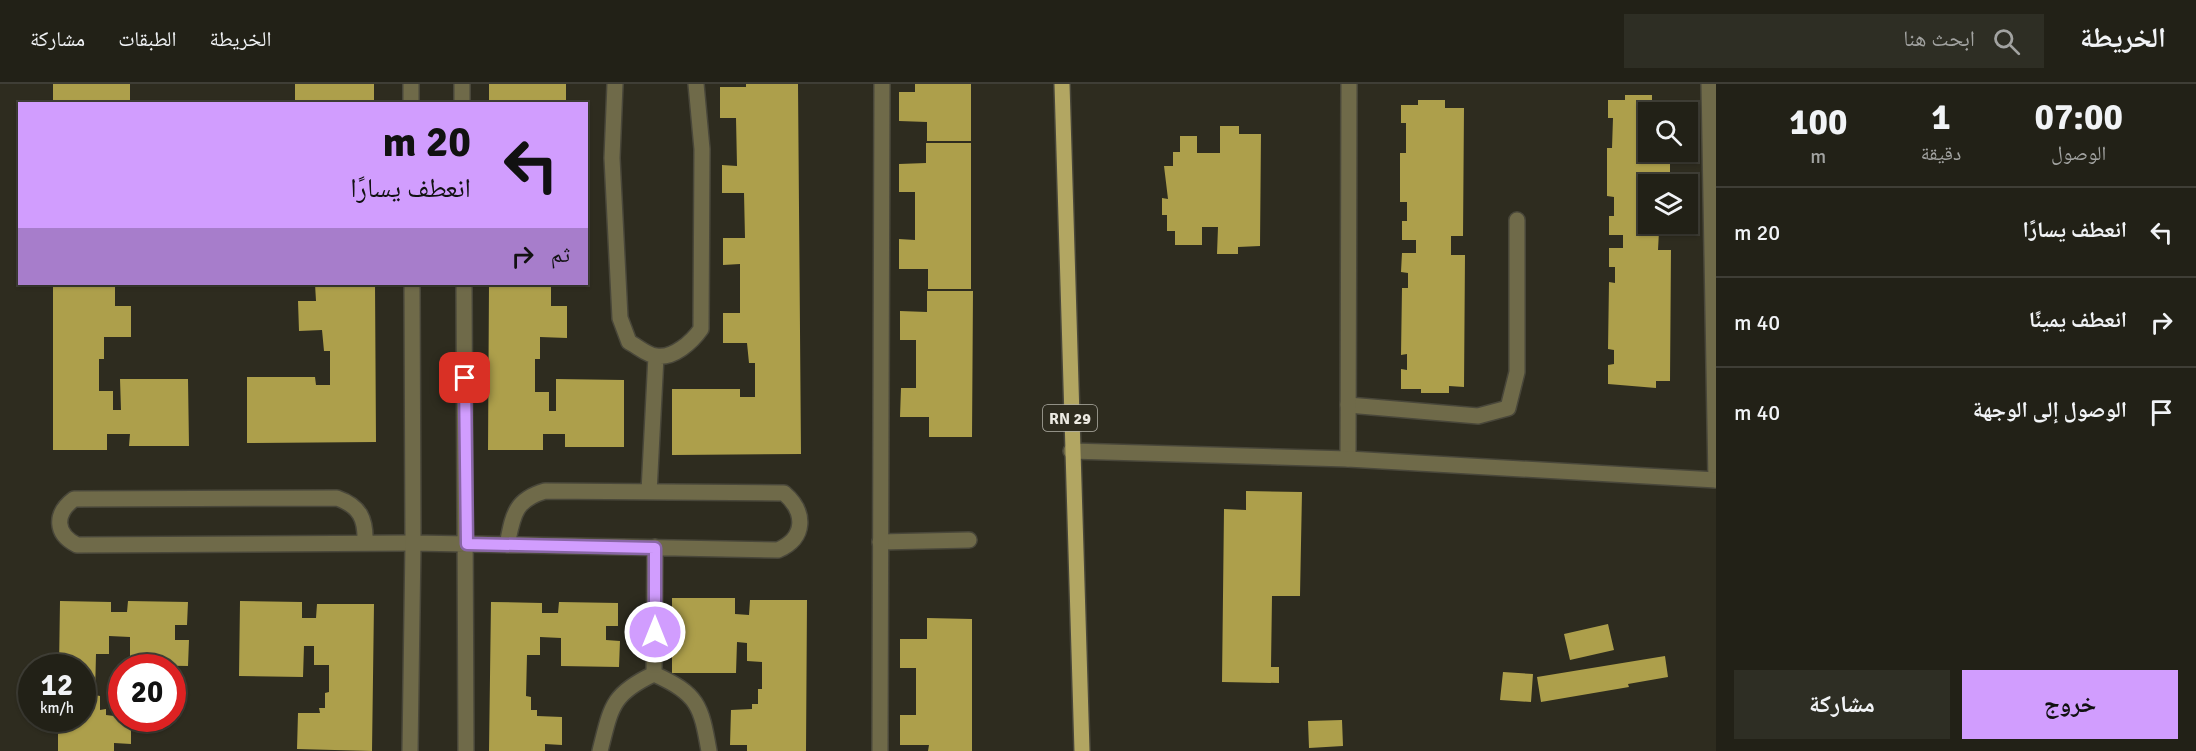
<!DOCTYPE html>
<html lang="ar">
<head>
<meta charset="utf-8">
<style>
	body { margin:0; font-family:Signika,"Noto Naskh Arabic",sans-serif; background:#2e2e24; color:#f1f3f6; direction:rtl; height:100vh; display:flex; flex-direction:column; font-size:22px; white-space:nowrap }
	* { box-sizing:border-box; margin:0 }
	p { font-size:20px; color:#a2a3a1 }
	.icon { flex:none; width:33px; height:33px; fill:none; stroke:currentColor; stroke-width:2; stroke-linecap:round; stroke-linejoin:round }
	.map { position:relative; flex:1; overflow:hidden; direction:ltr }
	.panel { display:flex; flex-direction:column; background:#222117; width:480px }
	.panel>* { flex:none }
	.top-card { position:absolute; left:18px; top:18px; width:570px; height:183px; border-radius:0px; box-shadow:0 2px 4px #0004,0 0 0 2px #3f3e36; direction:rtl; background:#d19dfe; color:#111; overflow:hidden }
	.fabs { position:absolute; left:1638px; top:18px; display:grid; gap:12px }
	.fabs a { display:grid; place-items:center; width:60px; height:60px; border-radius:0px; background:#222117; box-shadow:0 2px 4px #0004,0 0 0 2px #3f3e36; font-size:30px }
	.speed { position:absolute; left:18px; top:570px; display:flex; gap:12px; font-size:30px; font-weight:700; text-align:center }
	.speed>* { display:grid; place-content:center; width:78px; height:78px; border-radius:50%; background:#222117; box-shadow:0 2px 4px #0004,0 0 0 2px #3f3e36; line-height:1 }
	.speed small { font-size:15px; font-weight:400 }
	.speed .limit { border:9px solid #d22; background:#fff; color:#111 }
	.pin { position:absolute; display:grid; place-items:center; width:51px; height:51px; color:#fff; margin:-26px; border-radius:12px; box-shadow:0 3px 9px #0006 }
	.me { position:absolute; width:66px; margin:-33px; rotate:0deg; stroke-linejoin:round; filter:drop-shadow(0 0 4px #0008) }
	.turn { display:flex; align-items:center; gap:21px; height:126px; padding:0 18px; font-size:27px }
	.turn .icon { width:78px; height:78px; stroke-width:2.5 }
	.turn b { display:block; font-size:42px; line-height:51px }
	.then { display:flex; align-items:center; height:57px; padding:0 18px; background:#0003; gap:12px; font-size:22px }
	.eta { display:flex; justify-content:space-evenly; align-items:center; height:102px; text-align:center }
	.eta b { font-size:36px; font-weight:800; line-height:42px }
	.primary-button { display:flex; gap:12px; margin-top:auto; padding:12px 18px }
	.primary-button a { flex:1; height:69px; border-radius:0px; background:#d19dfe; color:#111; font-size:24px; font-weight:800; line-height:69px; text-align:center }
	.primary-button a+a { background:#2e2e24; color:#f1f3f6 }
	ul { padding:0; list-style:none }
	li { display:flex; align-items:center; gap:18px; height:90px; padding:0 18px; border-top:2px solid #3f3e36 }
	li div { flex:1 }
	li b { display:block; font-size:22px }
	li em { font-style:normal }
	header { display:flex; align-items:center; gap:36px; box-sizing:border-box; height:84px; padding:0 30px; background:#222117; border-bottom:2px solid #3f3e36 }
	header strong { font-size:28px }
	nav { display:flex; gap:33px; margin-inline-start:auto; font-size:21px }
	.search { width:420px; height:54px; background:#2e2e24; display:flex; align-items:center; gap:15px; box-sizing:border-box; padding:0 21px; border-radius:0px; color:#a2a3a1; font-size:22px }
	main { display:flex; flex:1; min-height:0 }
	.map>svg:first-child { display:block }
	.building { fill:#ad9f4b }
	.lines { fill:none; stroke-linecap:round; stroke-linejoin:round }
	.service-casing { stroke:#49473a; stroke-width:18 }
	.minor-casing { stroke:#49473a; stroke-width:18 }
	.tertiary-casing { stroke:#49473a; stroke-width:18 }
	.primary-casing { stroke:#49473a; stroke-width:18 }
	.service { stroke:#6f6a49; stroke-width:15 }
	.minor { stroke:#6f6a49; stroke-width:15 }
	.tertiary { stroke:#6f6a49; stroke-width:15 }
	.primary { stroke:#b2a662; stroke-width:15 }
	.route-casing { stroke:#8866a5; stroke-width:15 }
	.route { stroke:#d19dfe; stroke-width:10 }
	.labels { text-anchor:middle; stroke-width:6; stroke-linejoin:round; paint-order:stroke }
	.shield { fill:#2e2c1f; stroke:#b3b1a8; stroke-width:1.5 }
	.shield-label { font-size:16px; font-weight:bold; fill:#eceae2 }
</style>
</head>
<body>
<header>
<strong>الخريطة</strong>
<div class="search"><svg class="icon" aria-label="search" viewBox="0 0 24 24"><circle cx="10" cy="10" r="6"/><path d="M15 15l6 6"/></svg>ابحث هنا</div>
<nav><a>الخريطة</a><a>الطبقات</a><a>مشاركة</a></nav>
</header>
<main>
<section class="panel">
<div class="eta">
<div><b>07:00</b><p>الوصول</p></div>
<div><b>1</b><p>دقيقة</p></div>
<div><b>100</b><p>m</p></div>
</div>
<ul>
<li><svg class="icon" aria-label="left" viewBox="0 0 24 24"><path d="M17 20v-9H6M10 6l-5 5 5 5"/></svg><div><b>انعطف يسارًا</b></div><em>20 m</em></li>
<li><svg class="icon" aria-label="right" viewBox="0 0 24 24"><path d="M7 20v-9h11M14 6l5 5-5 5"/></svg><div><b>انعطف يمينًا</b></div><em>40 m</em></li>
<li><svg class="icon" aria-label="arrive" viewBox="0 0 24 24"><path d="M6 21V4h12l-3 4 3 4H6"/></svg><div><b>الوصول إلى الوجهة</b></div><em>40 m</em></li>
</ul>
<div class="primary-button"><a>خروج</a><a>مشاركة</a></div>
</section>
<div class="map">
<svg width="1716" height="667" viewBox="0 0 1716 667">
	<rect width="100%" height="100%" fill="#2e2c1f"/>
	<path class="building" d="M 53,0 L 130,0 L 130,20 L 53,20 Z
		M 295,0 L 374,0 L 374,20 L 295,20 Z
		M 489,0 L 566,0 L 566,20 L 489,20 Z
		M 746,0 L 798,0 L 801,370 L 672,371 L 672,305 L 740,305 L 740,313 L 755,313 L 755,279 L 749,279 L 747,259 L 723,259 L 723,229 L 740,229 L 740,180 L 723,181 L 723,154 L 745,154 L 744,109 L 722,109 L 722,81 L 737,82 L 736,34 L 720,34 L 720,3 L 746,3 Z
		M 915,0 L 971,0 L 971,57 L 927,57 L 927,38 L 899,37 L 899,8 L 915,8 Z
		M 1625,11 L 1652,11 L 1652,19 L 1671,19 L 1670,28 L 1648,28 L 1648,68 L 1670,68 L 1670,100 L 1648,100 L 1648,140 L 1670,140 L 1670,147 L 1659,147 L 1658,166 L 1671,166 L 1670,297 L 1656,297 L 1656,304 L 1608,300 L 1608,281 L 1614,280 L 1614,266 L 1608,265 L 1609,198 L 1615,199 L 1615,183 L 1609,183 L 1609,164 L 1623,164 L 1623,151 L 1609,151 L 1609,132 L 1614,132 L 1614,113 L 1607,112 L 1607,64 L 1612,64 L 1613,34 L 1608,34 L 1608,16 L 1625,16 Z
		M 1418,16 L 1445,16 L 1445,24 L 1464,24 L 1463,152 L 1451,152 L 1451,171 L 1465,171 L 1464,303 L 1449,302 L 1449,309 L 1421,309 L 1421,305 L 1401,305 L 1401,285 L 1407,286 L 1407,270 L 1401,271 L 1402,204 L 1408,204 L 1408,189 L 1401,188 L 1402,169 L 1416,169 L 1416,156 L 1402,156 L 1402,137 L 1407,137 L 1407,118 L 1400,118 L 1400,69 L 1406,69 L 1406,39 L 1401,39 L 1401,21 L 1418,21 Z
		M 1220,42 L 1239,42 L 1239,50 L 1261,50 L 1260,162 L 1238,163 L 1238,170 L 1217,170 L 1218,143 L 1202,143 L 1202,161 L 1175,161 L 1175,147 L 1167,147 L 1167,131 L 1162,131 L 1162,114 L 1168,115 L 1164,82 L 1173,82 L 1173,68 L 1180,68 L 1180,52 L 1197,52 L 1197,69 L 1220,69 Z
		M 926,59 L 971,59 L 971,205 L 928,205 L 928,185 L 899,185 L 899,155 L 915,156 L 915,108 L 899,108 L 899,80 L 926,79 Z
		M 53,200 L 115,200 L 115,222 L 131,222 L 131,253 L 104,253 L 104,275 L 99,275 L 99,307 L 113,307 L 113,326 L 121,326 L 120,295 L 188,295 L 189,362 L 129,362 L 130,350 L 107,350 L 107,366 L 53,366 Z
		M 315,200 L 375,200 L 376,358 L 247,359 L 247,293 L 315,293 L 316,301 L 330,301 L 330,267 L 324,267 L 322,246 L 299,247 L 298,217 L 316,217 Z
		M 489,200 L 551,200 L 551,222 L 567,222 L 567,254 L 540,253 L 540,275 L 535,275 L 535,308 L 549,308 L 549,327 L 556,327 L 556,295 L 624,296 L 624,363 L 565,363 L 565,350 L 543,350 L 543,366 L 488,366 Z
		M 927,207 L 973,207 L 972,353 L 929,353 L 929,333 L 900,333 L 901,304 L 916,304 L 916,256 L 900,256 L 900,227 L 927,228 Z
		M 1246,407 L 1302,408 L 1300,512 L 1272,512 L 1271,583 L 1279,583 L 1279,599 L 1222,598 L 1224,425 L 1246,426 Z
		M 672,514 L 735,514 L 735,530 L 749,531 L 750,516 L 807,516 L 806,667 L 747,667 L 747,661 L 730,661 L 731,626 L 752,625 L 752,620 L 758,620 L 758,605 L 762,605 L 762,578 L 747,577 L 747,559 L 737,558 L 736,589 L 672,589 Z
		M 60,517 L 111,518 L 111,528 L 127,528 L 128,517 L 188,518 L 187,541 L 175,541 L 175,556 L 189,556 L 188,582 L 130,581 L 130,553 L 109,552 L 109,570 L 96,570 L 95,611 L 100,612 L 100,626 L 106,625 L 106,631 L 131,634 L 131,660 L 114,659 L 114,667 L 58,667 L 58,634 L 82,634 L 82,584 L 59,584 Z
		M 240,517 L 302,518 L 302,534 L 316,534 L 317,520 L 374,520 L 372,667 L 297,665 L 298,629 L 320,629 L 319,624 L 325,624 L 325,609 L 329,608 L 329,581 L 314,581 L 314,562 L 304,562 L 303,593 L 239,592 Z
		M 491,518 L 542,519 L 542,529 L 558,529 L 559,518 L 618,519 L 618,542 L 606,542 L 606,556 L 620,557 L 619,583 L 561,582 L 561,554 L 540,553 L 540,571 L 527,571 L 526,612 L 531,613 L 531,626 L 537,626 L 537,632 L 562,633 L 562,661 L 545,660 L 545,667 L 489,667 Z
		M 927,534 L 972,535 L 972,667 L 928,667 L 929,661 L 900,661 L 900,631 L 916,631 L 916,584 L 900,584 L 900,555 L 927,555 Z
		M 1608,540 L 1614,566 L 1570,576 L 1564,550 Z
		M 1665,572 L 1668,593 L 1628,600 L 1629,603 L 1541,618 L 1537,593 Z
		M 1503,588 L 1533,590 L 1531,618 L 1500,616 Z
		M 1342,636 L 1343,662 L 1309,664 L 1308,637 Z"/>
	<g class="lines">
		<defs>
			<path id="service" d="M 615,0 L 612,74 L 620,234 L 629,258 C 637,262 647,271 656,272 C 673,275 692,258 701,245 L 702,65 L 696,0
				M 1348,321 L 1478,332 L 1508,324 L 1517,288 L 1517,136
				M 649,408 L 656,272
				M 880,458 L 969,456
				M 365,459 C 366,435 360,422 337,414 L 74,415 C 54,430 55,450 77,461 L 413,459
				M 467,460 L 778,466 C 806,454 806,428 784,409 L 545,407 C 514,416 513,432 507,461
				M 654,590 C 698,610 701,621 709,667
				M 600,667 C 611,624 611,610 654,590 L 655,463"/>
			<path id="minor" d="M 411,0 L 411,20
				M 462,0 L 462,20
				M 1709,0 L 1716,396
				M 464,200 L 466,667
				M 1348,375 L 1349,0
				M 413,459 L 467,460
				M 410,667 L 413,459 L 412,200
				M 880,667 L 882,0"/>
			<path id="tertiary" d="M 1071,367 L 1348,375 L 1716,396"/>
			<path id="primary" d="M 1062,0 L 1082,667"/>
		</defs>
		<use href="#service" class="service-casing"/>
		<use href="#minor" class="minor-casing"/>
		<use href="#tertiary" class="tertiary-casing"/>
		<use href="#primary" class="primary-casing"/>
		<use href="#service" class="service"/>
		<use href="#minor" class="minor"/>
		<use href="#tertiary" class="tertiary"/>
		<use href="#primary" class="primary"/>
	</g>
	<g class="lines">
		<defs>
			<path id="route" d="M 465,294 L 467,460 L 655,464 L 655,548"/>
		</defs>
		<use href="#route" class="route-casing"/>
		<use href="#route" class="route"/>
	</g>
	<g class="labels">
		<rect class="shield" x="1043" y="321" width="54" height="26" rx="4.5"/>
		<g class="shield-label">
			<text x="1070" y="340">RN 29</text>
		</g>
	</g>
</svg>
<div class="fabs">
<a><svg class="icon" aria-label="search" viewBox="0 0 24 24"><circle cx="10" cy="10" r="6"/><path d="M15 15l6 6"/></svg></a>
<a><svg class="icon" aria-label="layers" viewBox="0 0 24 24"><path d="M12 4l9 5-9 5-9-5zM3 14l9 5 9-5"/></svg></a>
</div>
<div class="speed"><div>12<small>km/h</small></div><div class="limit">20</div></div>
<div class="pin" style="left:465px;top:294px;background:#d93025"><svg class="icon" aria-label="arrive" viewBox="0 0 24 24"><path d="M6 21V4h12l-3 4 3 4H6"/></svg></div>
<svg class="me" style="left:655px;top:548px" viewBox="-20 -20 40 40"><circle r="17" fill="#d19dfe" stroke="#fff" stroke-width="3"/><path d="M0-11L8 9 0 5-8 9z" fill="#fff"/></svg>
<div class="top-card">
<div class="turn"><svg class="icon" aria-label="left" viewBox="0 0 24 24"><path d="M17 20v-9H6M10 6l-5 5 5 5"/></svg><div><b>20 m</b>انعطف يسارًا</div></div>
<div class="then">ثم<svg class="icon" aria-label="right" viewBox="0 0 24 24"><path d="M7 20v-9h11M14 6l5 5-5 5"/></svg></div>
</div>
</div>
</main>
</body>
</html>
